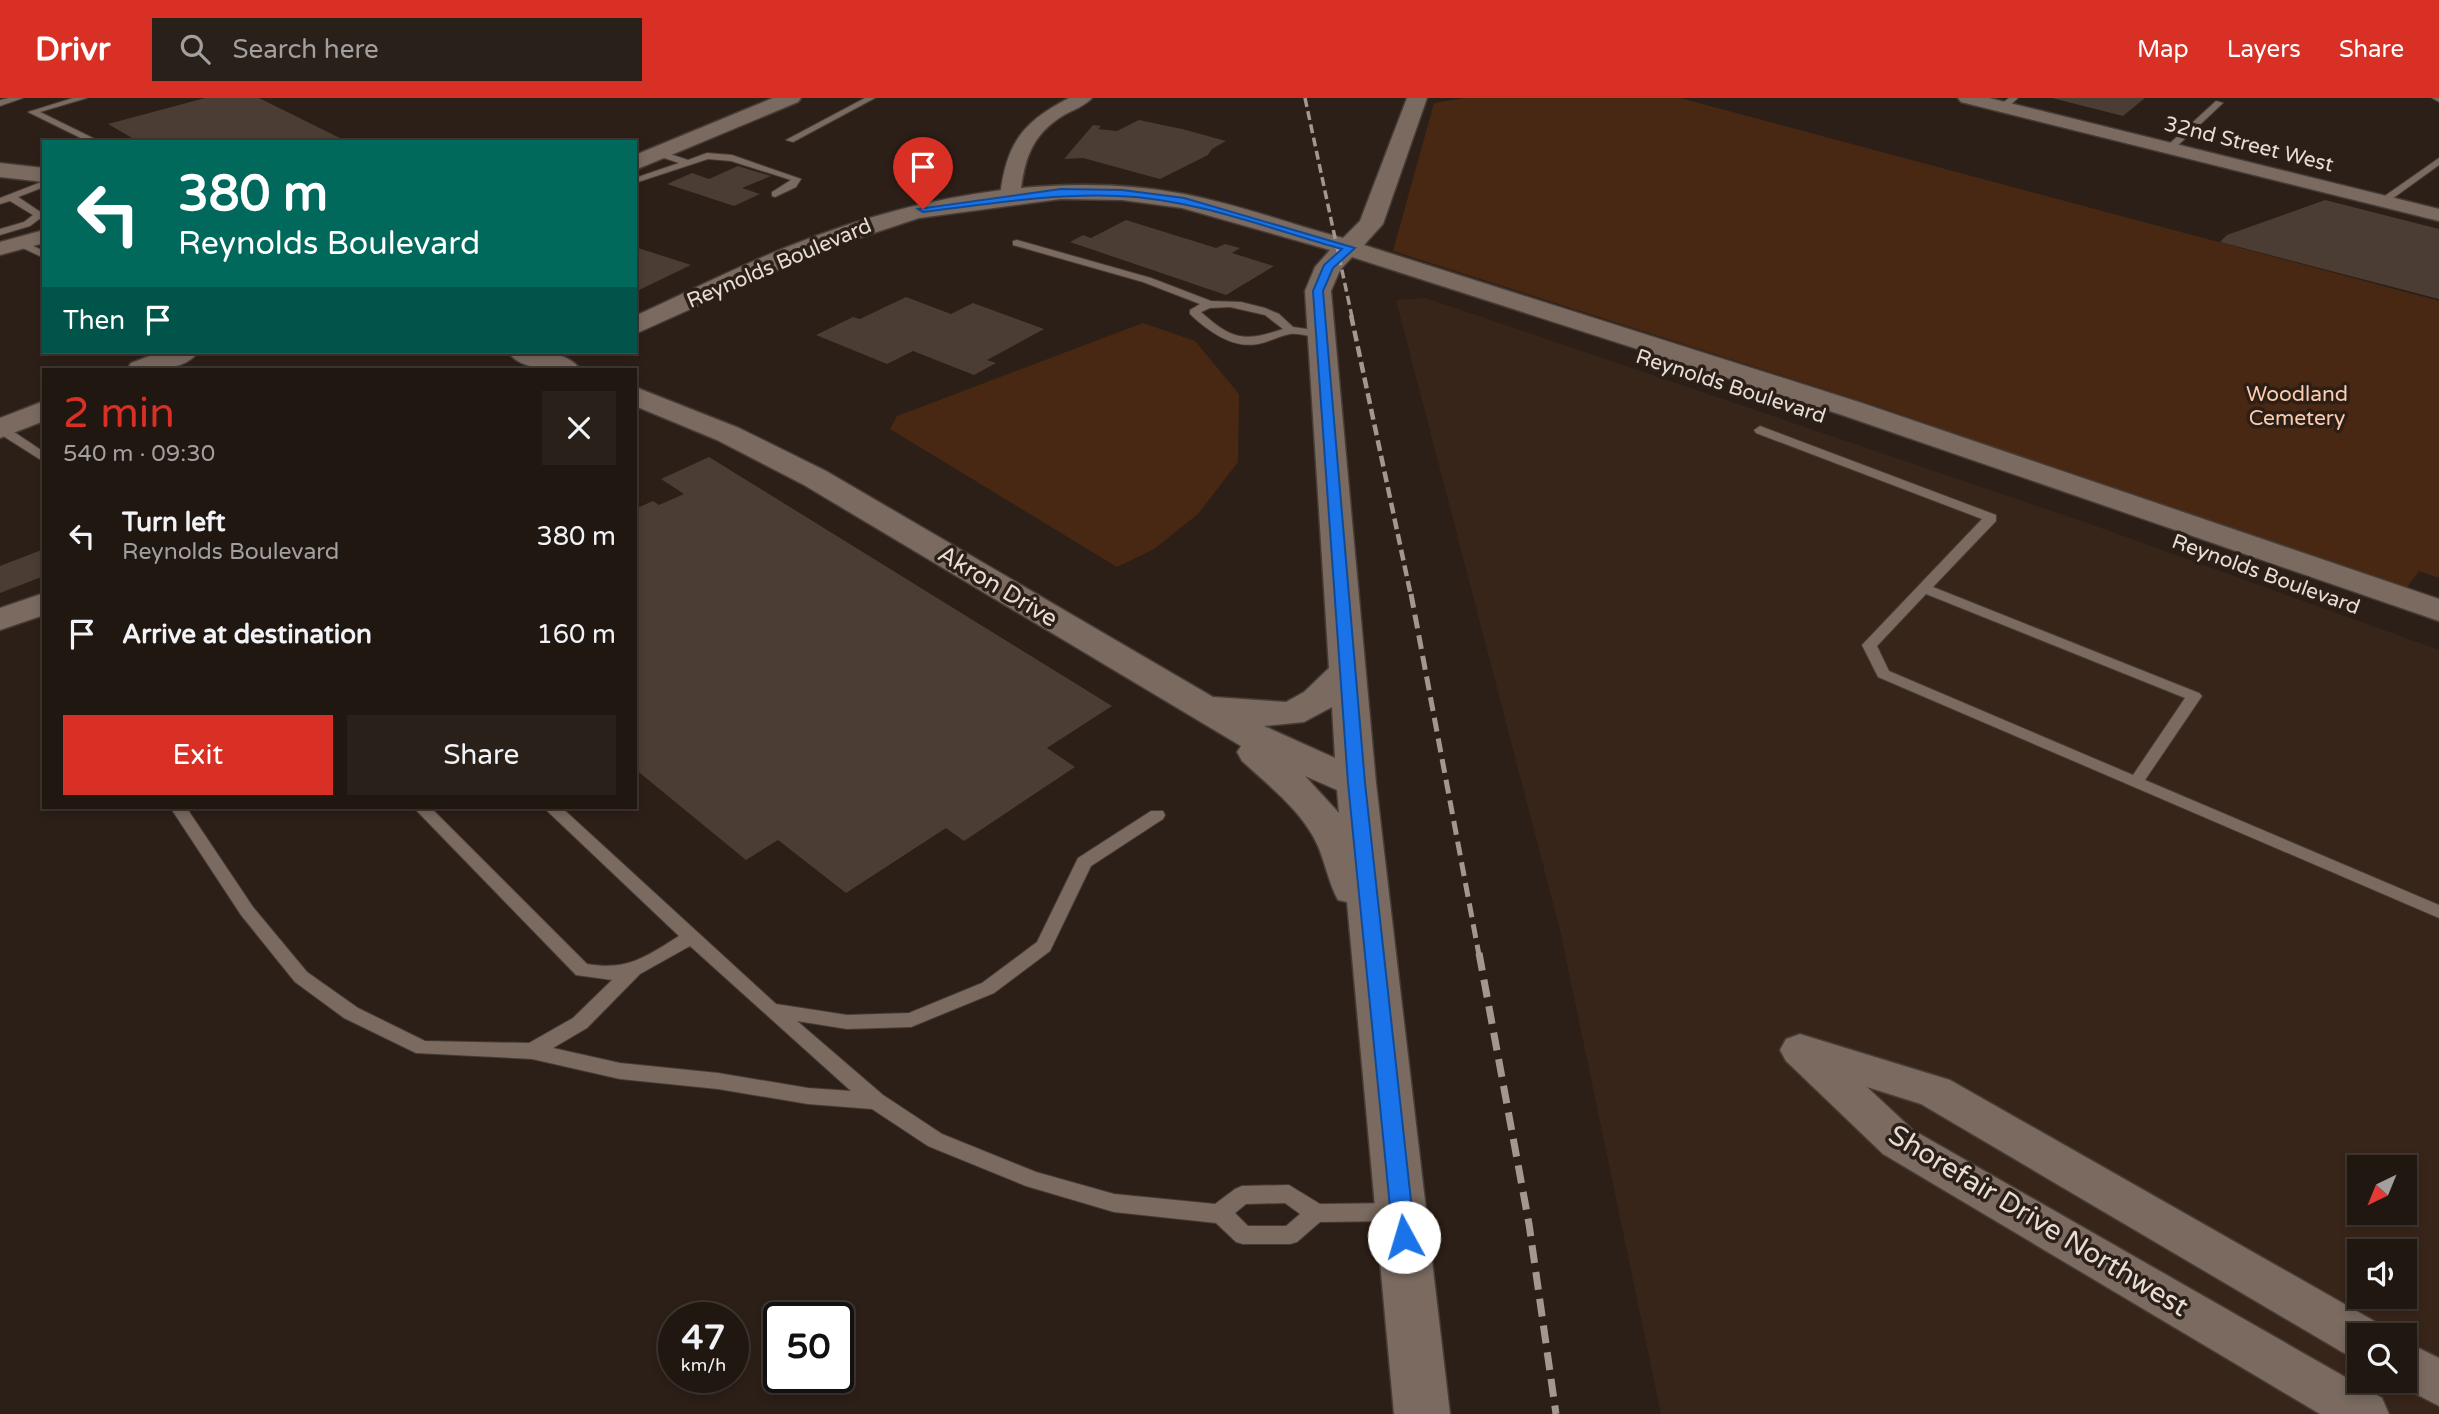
<!DOCTYPE html>
<html lang="en">
<head>
<meta charset="utf-8">
<style>
	body { margin:0; font-family:"Varela Round",sans-serif; background:#29201a; color:#f1f3f6; height:100vh; display:flex; flex-direction:column; font-size:26px; white-space:nowrap }
	* { box-sizing:border-box; margin:0 }
	p { font-size:23px; color:#a29f9f }
	.icon { flex:none; width:38px; height:38px; fill:none; stroke:currentColor; stroke-width:2; stroke-linecap:round; stroke-linejoin:round }
	.map { position:relative; flex:1; overflow:hidden }
	.side { position:absolute; left:42px; top:270px; width:595px; height:441px; display:flex; flex-direction:column; background:#211711; border-radius:0px; box-shadow:0 4px 10px #0003,0 0 0 2px #3e3631 }
	.side>* { flex:none }
	.hud { position:absolute; left:42px; top:42px; width:595px; height:214px; border-radius:0px; box-shadow:0 4px 10px #0003,0 0 0 2px #3e3631; background:#00695c; color:#fff; overflow:hidden }
	.needle { width:46px; rotate:223deg }
	.controls { position:absolute; left:2347px; top:1057px; display:grid; gap:14px }
	.controls a { display:grid; place-items:center; width:70px; height:70px; border-radius:0px; background:#211711; box-shadow:0 4px 10px #0003,0 0 0 2px #3e3631; font-size:35px }
	.speed { position:absolute; left:658px; top:1204px; display:flex; gap:14px; font-size:35px; font-weight:700; text-align:center }
	.speed>* { display:grid; place-content:center; width:91px; height:91px; border-radius:50%; background:#211711; box-shadow:0 4px 10px #0003,0 0 0 2px #3e3631; line-height:1 }
	.speed small { font-size:18px; font-weight:400 }
	.speed .limit { border:4px solid #111; border-radius:10px; background:#fff; color:#111 }
	.pin { position:absolute; display:grid; place-items:center; width:60px; height:60px; color:#fff; margin:-72px -30px; border-radius:50% 50% 50% 0; rotate:-45deg; box-shadow:0 0 7px #0007 }
	.pin .icon { rotate:45deg }
	.me { position:absolute; width:77px; margin:-38px; rotate:354deg; stroke-linejoin:round; filter:drop-shadow(0 0 5px #0008) }
	.turn { display:flex; align-items:center; gap:24px; height:147px; padding:0 21px; font-size:32px }
	.turn .icon { width:91px; height:91px; stroke-width:2.5 }
	.turn b { display:block; font-size:49px; line-height:60px }
	.then { display:flex; align-items:center; height:66px; padding:0 21px; background:#0003; gap:14px; font-size:26px }
	.round { display:grid; place-items:center; flex:none; width:74px; height:74px; border-radius:0px; background:#29201a }
	.headline { display:flex; align-items:center; justify-content:space-between; height:119px; padding:0 21px }
	h1 { font-size:42px; font-weight:600; line-height:52px; color:#d93025 }
	.action { display:flex; gap:14px; margin-top:auto; padding:14px 21px }
	.action a { flex:1; height:80px; border-radius:0px; background:#d93025; color:#fff; font-size:28px; font-weight:600; line-height:80px; text-align:center }
	.action a+a { background:#29201a; color:#f1f3f6 }
	ul { padding:0; list-style:none }
	li { display:flex; align-items:center; gap:21px; height:98px; padding:0 21px }
	li div { flex:1 }
	li b { display:block; font-size:26px }
	li em { font-style:normal }
	header { display:flex; align-items:center; gap:42px; box-sizing:border-box; height:98px; padding:0 35px; background:#d93025; color:#fff }
	header strong { font-size:33px }
	nav { display:flex; gap:38px; margin-inline-start:auto; font-size:24px }
	.search { width:490px; height:63px; background:#29201a; display:flex; align-items:center; gap:18px; box-sizing:border-box; padding:0 24px; border-radius:0px; color:#a29f9f; font-size:26px }
	.map>svg:first-child { display:block }
	.built { fill:#382519; fill-rule:evenodd }
	.green { fill:#482812 }
	.building { fill:#4b3d34 }
	.lines { fill:none; stroke-linecap:round; stroke-linejoin:round }
	.lane-casing { stroke:#463c36; stroke-width:2 }
	.street-casing { stroke:#463c36; stroke-width:3 }
	.secondary-casing { stroke:#463c36; stroke-width:3 }
	.lane { fill:#7a6a60; fill-rule:evenodd }
	.street { fill:#7a6a60; fill-rule:evenodd }
	.secondary { fill:#7a6a60; fill-rule:evenodd }
	.rail-far3 { stroke:#a39891; stroke-width:3.5; stroke-dasharray:9 4.5; stroke-linecap:butt }
	.rail-far2 { stroke:#a39891; stroke-width:4.5; stroke-dasharray:11 5; stroke-linecap:butt }
	.rail-far1 { stroke:#a39891; stroke-width:5; stroke-dasharray:14 7; stroke-linecap:butt }
	.rail { stroke:#a39891; stroke-width:7; stroke-dasharray:18 9; stroke-linecap:butt }
	.route { fill:#1a73e8; stroke:#114b97; stroke-width:2 }
	.labels { text-anchor:middle; stroke-width:7; stroke-linejoin:round; paint-order:stroke }
	.far-street-label { font-size:21px; fill:#e6ddd7; stroke:#2c1f17 }
	.far-park-label { font-size:21px; fill:#feccac; stroke:#2c1f17 }
	.street-label { font-size:24px; fill:#e6ddd7; stroke:#2c1f17 }
	.near-street-label { font-size:28px; fill:#e6ddd7; stroke:#2c1f17 }
</style>
</head>
<body>
<header>
<strong>Drivr</strong>
<div class="search"><svg class="icon" aria-label="search" viewBox="0 0 24 24"><circle cx="10" cy="10" r="6"/><path d="M15 15l6 6"/></svg>Search here</div>
<nav><a>Map</a><a>Layers</a><a>Share</a></nav>
</header>
<div class="map">
<svg width="2439" height="1316" viewBox="0 0 2439 1316">
	<rect width="100%" height="100%" fill="#2c1f17"/>
	<path class="built" d="M 1426,200 L 2090,426 L 2439,552 L 2439,1316 L 1661,1316 L 1560,832 L 1396,202 ZM 2359,1069 L 2404,1069 L 2404,1115 L 2359,1115 ZM 2359,1153 L 2404,1153 L 2404,1199 L 2359,1199 ZM 2359,1237 L 2404,1237 L 2404,1283 L 2359,1283 Z"/>
	<path class="green" d="M 1465,0 L 1680,0 L 2439,203 L 2439,480 L 2419,473 L 2405,492 L 1883,310 L 1393,153 L 1434,5 Z
		M 1143,225 L 1195,243 L 1239,296 L 1238,364 L 1198,416 L 1154,451 L 1117,469 L 890,331 L 897,318 Z"/>
	<path class="building" d="M 205,0 L 259,0 L 348,44 L 139,44 L 108,26 Z
		M 2052,0 L 2145,0 L 2123,18 Z
		M 1139,22 L 1182,31 L 1226,43 L 1212,51 L 1208,57 L 1160,81 L 1083,60 L 1064,61 L 1093,27 L 1101,28 L 1098,31 L 1117,33 Z
		M 738,68 L 771,78 L 742,90 L 760,96 L 734,108 L 667,86 L 692,75 L 709,81 Z
		M 2325,102 L 2439,131 L 2439,201 L 2220,144 L 2227,137 Z
		M 1126,122 L 1216,150 L 1225,146 L 1240,150 L 1232,155 L 1274,168 L 1226,197 L 1070,144 L 1083,137 L 1091,140 Z
		M 635,149 L 691,167 L 635,194 Z
		M 906,199 L 951,216 L 973,205 L 1044,231 L 987,262 L 996,265 L 974,277 L 913,253 L 887,266 L 816,237 L 853,219 L 860,221 Z
		M 709,359 L 1112,608 L 1047,650 L 1075,669 L 964,743 L 946,730 L 846,795 L 778,742 L 746,762 L 635,671 L 635,411 L 653,403 L 659,407 L 684,396 L 661,381 Z
		M 44,451 L 44,478 L 0,495 L 0,468 Z"/>
	<g class="lines">
		<defs>
			<path id="lane" d="M 9,0 L 23,0 L 0,8 L 0,2 Z
				M 73,0 L 87,0 L 40,14 L 101,44 L 89,44 L 28,14 Z
				M 865,0 L 875,0 L 793,44 L 786,42 Z
				M 2009,0 L 2018,0 L 2006,11 L 2000,11 L 2000,7 Z
				M 2432,0 L 2439,0 L 2439,4 Z
				M 2216,3 L 2223,5 L 2174,51 L 2168,51 L 2168,47 Z
				M 658,52 L 688,62 L 707,55 L 732,57 L 801,81 L 796,89 L 775,99 L 772,98 L 772,94 L 791,82 L 731,63 L 708,61 L 635,85 L 635,80 L 679,65 L 655,57 L 655,53 Z
				M 2439,60 L 2439,67 L 2385,106 L 2379,106 L 2379,102 Z
				M 44,83 L 44,89 L 18,99 L 42,115 L 42,119 L 30,128 L 0,137 L 0,131 L 24,124 L 33,117 L 10,103 L 0,106 L 0,100 Z
				M 20,142 L 44,153 L 44,160 L 16,147 L 15,145 Z
				M 1017,142 L 1151,180 L 1211,203 L 1241,204 L 1265,210 L 1279,216 L 1293,229 L 1321,233 L 1327,236 C 1316,243 1302,234 1290,236 C 1279,238 1269,244 1258,246 C 1232,251 1208,233 1190,216 L 1190,212 L 1200,206 L 1143,184 L 1013,147 L 1013,143 ZM 1230,209 L 1265,217 L 1283,231 C 1244,244 1232,242 1201,214 L 1210,210 Z
				M 0,328 L 5,328 L 44,354 L 44,364 L 0,336 Z
				M 1760,328 L 1996,417 L 1996,423 L 1933,489 L 2199,595 L 2202,598 L 2145,682 L 2439,807 L 2439,820 L 1878,579 L 1862,547 L 1982,421 L 1756,335 L 1754,332 ZM 1926,496 L 2185,600 L 2133,677 L 1889,573 L 1877,548 Z
				M 170,709 L 186,709 L 253,809 L 307,874 L 358,910 L 425,943 L 529,945 L 573,920 L 612,882 L 576,877 L 413,709 L 430,709 L 587,866 C 628,873 647,858 679,838 L 543,709 L 561,709 L 776,906 L 847,917 L 909,915 L 982,885 L 1037,844 L 1078,760 L 1151,713 L 1163,713 L 1165,717 L 1163,721 L 1091,768 L 1050,853 L 994,895 L 911,929 L 847,931 L 797,923 L 883,997 L 942,1036 L 1036,1074 L 1114,1096 L 1215,1106 L 1235,1091 L 1242,1088 L 1289,1087 L 1320,1106 L 1395,1105 L 1402,1108 L 1405,1114 L 1402,1120 L 1395,1123 L 1320,1124 L 1297,1144 L 1290,1146 L 1243,1146 L 1236,1144 L 1216,1125 L 1114,1114 L 1026,1088 L 928,1048 L 872,1011 L 808,1006 L 718,991 L 620,981 L 532,961 L 416,955 L 344,920 L 295,884 L 241,817 ZM 690,848 L 851,993 L 808,990 L 718,975 L 620,965 L 553,950 L 587,930 L 640,876 ZM 1285,1105 L 1300,1116 L 1286,1128 L 1248,1128 L 1235,1115 L 1246,1106 Z"/>
			<path id="street" d="M 1069,0 L 1092,0 C 1085,8 1073,12 1064,17 C 1031,37 1024,62 1020,99 L 1010,105 L 1003,103 L 1000,99 C 1006,46 1022,24 1069,0 Z
				M 1958,0 L 1989,0 L 2439,111 L 2439,123 L 1961,4 Z
				M 44,132 L 44,145 L 0,157 L 0,144 Z
				M 1800,936 L 1950,982 L 2376,1224 L 2382,1237 L 2359,1237 L 2359,1261 L 2342,1254 L 1921,1006 L 1867,989 L 1913,1032 L 2382,1300 L 2389,1316 L 2320,1316 L 1883,1056 L 1786,963 L 1780,952 L 1786,941 Z
				M 2404,1243 L 2439,1260 L 2439,1308 L 2391,1283 L 2404,1283 Z"/>
			<path id="secondary" d="M 773,0 L 801,0 L 798,4 L 635,72 L 635,57 Z
				M 1407,0 L 1427,0 L 1383,126 L 1364,147 L 1862,305 L 2439,501 L 2439,523 L 1842,317 L 1352,159 L 1340,172 L 1331,193 L 1376,685 L 1450,1316 L 1394,1316 L 1347,804 L 1338,802 C 1327,782 1325,760 1314,740 C 1298,710 1267,686 1242,663 L 1237,654 L 1241,648 L 804,387 L 717,342 L 635,308 L 635,289 L 739,330 L 826,373 L 1213,599 L 1286,604 L 1304,594 L 1329,570 L 1305,193 L 1315,169 L 1330,152 L 1182,110 L 1122,102 L 1061,101 L 919,120 L 817,154 L 635,236 L 635,218 C 690,193 744,165 800,144 C 917,98 1060,72 1184,96 C 1237,106 1290,126 1343,140 L 1360,123 ZM 1332,609 L 1335,660 L 1264,628 L 1304,624 ZM 1305,678 L 1337,692 L 1339,715 Z
				M 0,65 L 44,70 L 44,84 L 0,79 Z
				M 160,254 L 198,254 C 184,274 149,272 127,271 L 131,265 Z
				M 508,254 C 530,253 566,251 580,271 C 558,272 522,274 508,254 Z
				M 44,303 L 44,323 L 0,340 L 0,320 Z
				M 44,495 L 44,517 L 0,532 L 0,510 Z"/>
		</defs>
		<use href="#lane" class="lane-casing"/>
		<use href="#street" class="street-casing"/>
		<use href="#secondary" class="secondary-casing"/>
		<use href="#lane" class="lane"/>
		<use href="#street" class="street"/>
		<use href="#secondary" class="secondary"/>
		<path class="rail-far3" d="M 1305,0 L 1352,219"/>
		<path class="rail-far2" d="M 1351,217 L 1411,498"/>
		<path class="rail-far1" d="M 1411,496 L 1479,857"/>
		<path class="rail" d="M 1479,855 L 1529,1126 L 1556,1316"/>
	</g>
	<path class="route" d="M 1061,91 L 1122,92 L 1184,100 L 1355,150 L 1333,170 L 1323,193 L 1365,685 L 1415,1139 L 1411,1146 L 1404,1149 L 1396,1146 L 1393,1139 L 1348,685 L 1313,193 L 1324,167 L 1342,151 C 1270,131 1195,101 1119,98 C 1054,95 988,106 923,114 L 918,111 Z"/>
	<g class="labels">
		<g class="far-street-label">
			<text transform="translate(2249 46) rotate(14)" y="7">32nd Street West</text>
			<text transform="translate(779 165) rotate(-23)" y="7">Reynolds Boulevard</text>
			<text transform="translate(1731 288) rotate(18)" y="7">Reynolds Boulevard</text>
			<text transform="translate(2266 476) rotate(20)" y="7">Reynolds Boulevard</text>
		</g>
		<g class="far-park-label">
			<text x="2297" y="303">Woodland<tspan x="2297" dy="24">Cemetery</tspan></text>
		</g>
		<g class="street-label">
			<text transform="translate(998 488) rotate(31)" y="8">Akron Drive</text>
		</g>
		<g class="near-street-label">
			<text transform="translate(2039 1122) rotate(31)" y="10">Shorefair Drive Northwest</text>
		</g>
	</g>
</svg>
<div class="controls">
<a><svg class="needle" viewBox="-14 -14 28 28"><path d="M0-13l5 13h-10z" fill="#e53935"/><path d="M0 13l5-13h-10z" fill="#a29f9f"/></svg></a>
<a><svg class="icon" aria-label="sound" viewBox="0 0 24 24"><path d="M4 9h4l5-4v14l-5-4H4zM17 9q2 3 0 6"/></svg></a>
<a><svg class="icon" aria-label="search" viewBox="0 0 24 24"><circle cx="10" cy="10" r="6"/><path d="M15 15l6 6"/></svg></a>
</div>
<div class="speed"><div>47<small>km/h</small></div><div class="limit">50</div></div>
<div class="pin" style="left:923px;top:111px;background:#d93025"><svg class="icon" aria-label="arrive" viewBox="0 0 24 24"><path d="M6 21V4h12l-3 4 3 4H6"/></svg></div>
<svg class="me" style="left:1404px;top:1139px" viewBox="-20 -20 40 40"><circle r="19" fill="#fff"/><path d="M0-13L10 11 0 6-10 11z" fill="#1a73e8"/></svg>
<div class="hud">
<div class="turn"><svg class="icon" aria-label="left" viewBox="0 0 24 24"><path d="M17 20v-9H6M10 6l-5 5 5 5"/></svg><div><b>380 m</b>Reynolds Boulevard</div></div>
<div class="then">Then<svg class="icon" aria-label="arrive" viewBox="0 0 24 24"><path d="M6 21V4h12l-3 4 3 4H6"/></svg></div>
</div>
<section class="side">
<div class="headline"><div><h1>2 min</h1><p>540 m · 09:30</p></div><a class="round"><svg class="icon" aria-label="close" viewBox="0 0 24 24"><path d="M6 6l12 12M18 6L6 18"/></svg></a></div>
<ul>
<li><svg class="icon" aria-label="left" viewBox="0 0 24 24"><path d="M17 20v-9H6M10 6l-5 5 5 5"/></svg><div><b>Turn left</b><p>Reynolds Boulevard</p></div><em>380 m</em></li>
<li><svg class="icon" aria-label="arrive" viewBox="0 0 24 24"><path d="M6 21V4h12l-3 4 3 4H6"/></svg><div><b>Arrive at destination</b></div><em>160 m</em></li>
</ul>
<div class="action"><a>Exit</a><a>Share</a></div>
</section>
</div>
</body>
</html>
